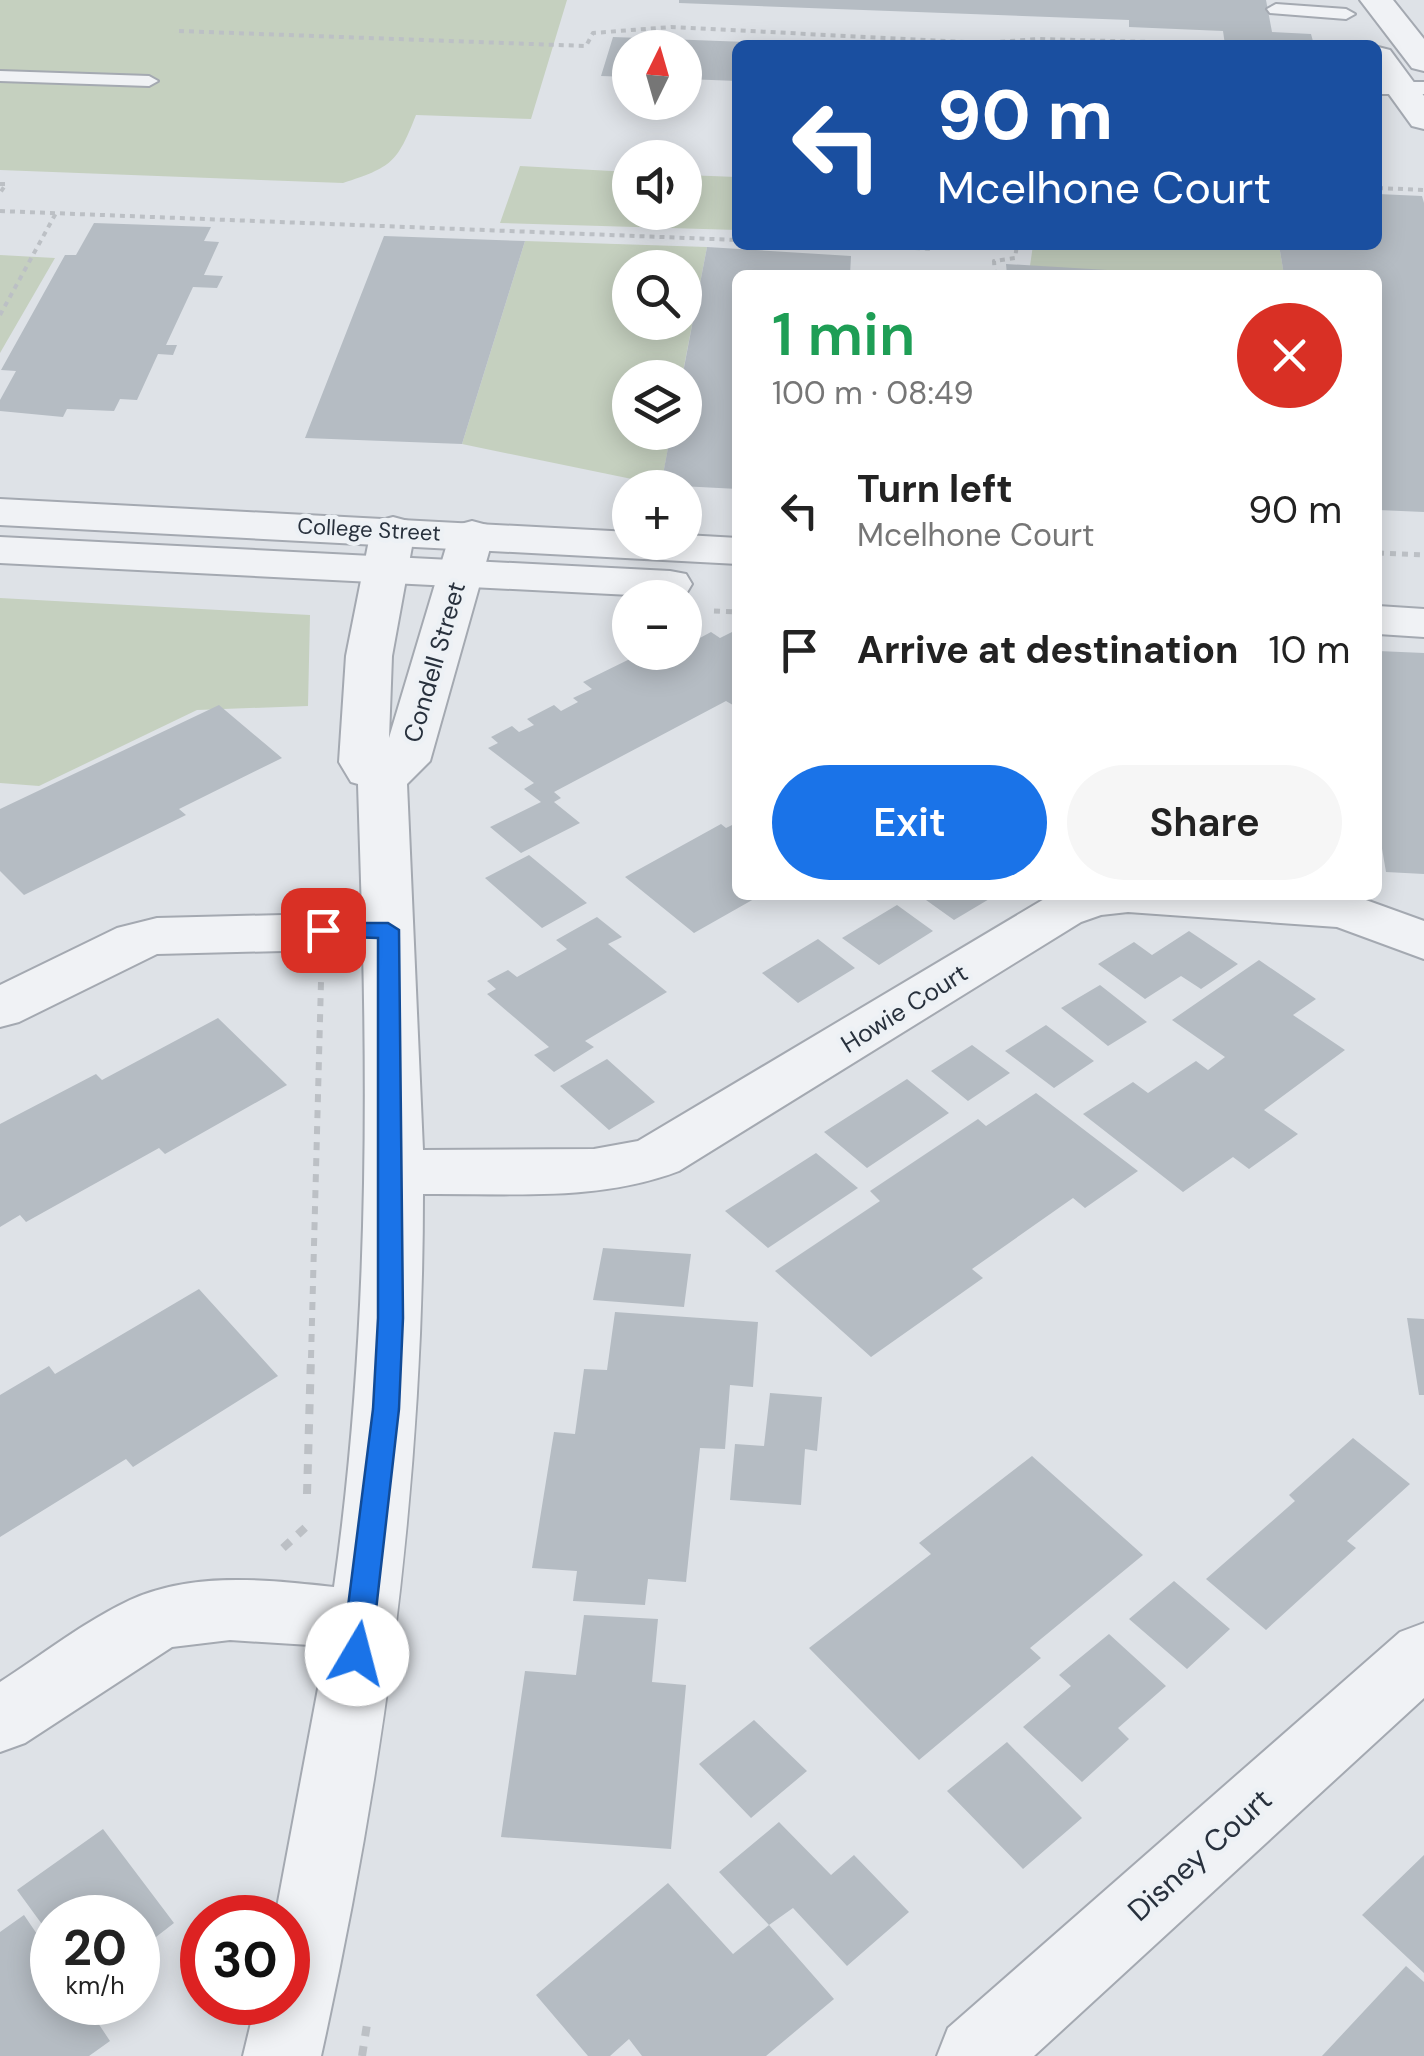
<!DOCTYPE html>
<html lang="en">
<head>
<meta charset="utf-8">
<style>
	body { margin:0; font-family:"DM Sans",sans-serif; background:#f6f6f6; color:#222; height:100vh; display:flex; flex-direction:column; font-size:38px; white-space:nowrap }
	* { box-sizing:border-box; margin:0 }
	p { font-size:32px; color:#767676 }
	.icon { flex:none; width:55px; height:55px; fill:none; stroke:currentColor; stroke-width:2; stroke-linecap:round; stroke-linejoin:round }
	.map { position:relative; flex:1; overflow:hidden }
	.side { position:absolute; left:732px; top:270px; width:650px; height:630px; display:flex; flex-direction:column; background:#fff; border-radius:15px; box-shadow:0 5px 25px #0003 }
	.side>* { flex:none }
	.guide { position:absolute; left:732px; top:40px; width:650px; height:210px; border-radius:15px; box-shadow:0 5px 25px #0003; background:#1a4fa0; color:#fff; overflow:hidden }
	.needle { width:65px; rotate:5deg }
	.fabs { position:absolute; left:612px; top:30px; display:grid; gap:20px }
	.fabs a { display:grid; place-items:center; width:90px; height:90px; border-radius:50%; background:#fff; box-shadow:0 5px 25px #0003; font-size:50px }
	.speed { position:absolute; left:30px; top:1895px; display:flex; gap:20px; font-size:50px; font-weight:700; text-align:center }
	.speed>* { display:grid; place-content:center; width:130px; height:130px; border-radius:50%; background:#fff; box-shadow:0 5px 25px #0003; line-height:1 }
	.speed small { font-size:25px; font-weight:400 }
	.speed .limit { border:15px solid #d22; background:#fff; color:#111 }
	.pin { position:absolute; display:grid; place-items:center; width:85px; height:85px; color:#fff; margin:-42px; border-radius:20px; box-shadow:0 5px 15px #0006 }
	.me { position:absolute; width:110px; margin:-55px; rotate:8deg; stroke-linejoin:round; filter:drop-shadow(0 0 8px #0008) }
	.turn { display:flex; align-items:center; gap:35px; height:210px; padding:0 40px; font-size:45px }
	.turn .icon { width:130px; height:130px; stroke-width:2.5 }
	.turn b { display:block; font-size:70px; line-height:85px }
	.round { display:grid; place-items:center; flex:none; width:105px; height:105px; border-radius:52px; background:#f6f6f6 }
	.summary { display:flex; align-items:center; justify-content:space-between; height:170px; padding:0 40px }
	h1 { font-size:60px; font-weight:600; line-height:75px; color:#1e9e55 }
	.button { display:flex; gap:20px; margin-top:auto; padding:20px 40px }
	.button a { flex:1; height:115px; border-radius:60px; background:#1a73e8; color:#fff; font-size:40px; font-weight:600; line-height:115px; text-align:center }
	.button a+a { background:#f6f6f6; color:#222 }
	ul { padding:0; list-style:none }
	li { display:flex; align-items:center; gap:30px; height:140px; padding:0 40px }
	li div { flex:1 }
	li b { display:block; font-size:38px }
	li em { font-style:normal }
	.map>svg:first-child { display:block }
	.green { fill:#c5d0bf; fill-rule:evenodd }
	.building { fill:#b5bcc3 }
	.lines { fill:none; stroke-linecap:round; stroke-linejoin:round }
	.service-casing { stroke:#a4a9b1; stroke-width:4 }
	.minor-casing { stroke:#a4a9b1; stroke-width:4 }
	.tertiary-casing { stroke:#a4a9b1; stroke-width:4 }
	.path-far3 { stroke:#bcc0c5; stroke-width:4; stroke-dasharray:5 5; stroke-linecap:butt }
	.path-far2 { stroke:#bcc0c5; stroke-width:5; stroke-dasharray:6 6; stroke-linecap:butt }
	.path-far1 { stroke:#bcc0c5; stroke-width:6; stroke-dasharray:8 8; stroke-linecap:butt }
	.path { stroke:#bcc0c5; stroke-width:8; stroke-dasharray:10 10; stroke-linecap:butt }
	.service { fill:#f0f2f5; fill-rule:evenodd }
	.minor { fill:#f0f2f5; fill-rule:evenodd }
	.tertiary { fill:#f0f2f5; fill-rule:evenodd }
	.route { fill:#1a73e8; stroke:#114b97; stroke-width:2.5 }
	.labels { text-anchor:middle; stroke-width:9; stroke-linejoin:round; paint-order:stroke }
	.far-street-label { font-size:22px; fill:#28313d; stroke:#edf1f5 }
	.street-label { font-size:25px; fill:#28313d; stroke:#edf1f5 }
	.near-street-label { font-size:30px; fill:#28313d; stroke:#edf1f5 }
</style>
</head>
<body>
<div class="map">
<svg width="1424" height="2056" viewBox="0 0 1424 2056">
	<rect width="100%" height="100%" fill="#dee2e7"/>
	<path class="green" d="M 0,0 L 567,0 L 531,119 L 416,115 C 397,163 392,167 343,183 L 0,170 Z
		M 520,166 L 630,172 L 630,212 L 685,212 L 685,175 L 737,177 L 737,230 L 500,223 Z
		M 525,241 L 707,247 L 682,377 L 630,378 L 630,432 L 671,433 L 661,485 L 462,444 ZM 630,268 L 685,268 L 685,322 L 630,322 Z
		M 1033,245 L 1279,245 L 1284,275 L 1159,275 L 1030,266 Z
		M 0,255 L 55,258 L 0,353 Z
		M 0,598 L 310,615 L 308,706 L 197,710 L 39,786 L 0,783 Z"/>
	<path class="building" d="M 679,0 L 1266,0 L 1272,32 L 1311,34 L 1314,45 L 1225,45 L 1223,31 L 1129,27 L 1129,20 L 679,3 Z
		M 613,37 L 747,42 L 747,45 L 738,45 L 738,81 L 685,79 L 685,48 L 630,48 L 630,77 L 601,76 Z
		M 1378,194 L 1422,196 L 1424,203 L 1424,512 L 1378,510 L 1378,275 L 1284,275 L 1279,245 L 1378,245 Z
		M 94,223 L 211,227 L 204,241 L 219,242 L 204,275 L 223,276 L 217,288 L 193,287 L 166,345 L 177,345 L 173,355 L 158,354 L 137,400 L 120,399 L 114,411 L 67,409 L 63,417 L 0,411 L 0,400 L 16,371 L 1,370 L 65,255 L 76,255 Z
		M 384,236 L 525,241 L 462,444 L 305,438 Z
		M 707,247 L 851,256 L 850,275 L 738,275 L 738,489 L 661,485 L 671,432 L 685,432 L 685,378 L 682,378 Z
		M 1006,264 L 1141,272 L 1141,275 L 1007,275 Z
		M 738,629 L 738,708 L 726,701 L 554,792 L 561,798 L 554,802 L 580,823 L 521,853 L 490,827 L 541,802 L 524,789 L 534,783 L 488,748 L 498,743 L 491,737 L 512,726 L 519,732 L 534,725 L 527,719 L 554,705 L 561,711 L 578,702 L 573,698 L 592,689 L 583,682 L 640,654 L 647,659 L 665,652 L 674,659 L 690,651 L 685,646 L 711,632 L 720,638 Z
		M 1378,651 L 1424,653 L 1424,874 L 1386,872 L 1378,825 Z
		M 219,705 L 282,758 L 179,809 L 186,815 L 24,895 L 0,871 L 0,809 Z
		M 738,822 L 738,895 L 761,895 L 694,933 L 625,877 L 721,824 L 726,828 Z
		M 529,855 L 587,903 L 542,928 L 485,878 Z
		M 919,895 L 996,895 L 954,920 Z
		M 897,905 L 933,931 L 879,965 L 842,938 Z
		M 597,917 L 622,937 L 608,944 L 667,992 L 585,1041 L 594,1047 L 554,1072 L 534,1055 L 549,1047 L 487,994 L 496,989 L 487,981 L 508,970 L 517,977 L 567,949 L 556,940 Z
		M 1189,931 L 1238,964 L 1201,989 L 1181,976 L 1145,999 L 1098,964 L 1134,942 L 1152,955 Z
		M 818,939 L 855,968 L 798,1003 L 762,973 Z
		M 1259,960 L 1316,999 L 1293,1015 L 1345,1050 L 1264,1110 L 1298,1134 L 1249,1169 L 1233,1157 L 1183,1192 L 1083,1114 L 1133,1082 L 1148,1093 L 1196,1061 L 1208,1070 L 1225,1057 L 1172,1020 Z
		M 1100,985 L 1147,1022 L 1108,1046 L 1061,1008 Z
		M 218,1018 L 287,1085 L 165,1154 L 159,1148 L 26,1222 L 20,1215 L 0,1227 L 0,1124 L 96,1074 L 102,1080 Z
		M 1046,1025 L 1094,1061 L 1054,1088 L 1005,1051 Z
		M 972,1045 L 1010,1073 L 968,1101 L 931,1071 Z
		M 607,1059 L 655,1102 L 609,1130 L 560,1086 Z
		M 907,1079 L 949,1113 L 867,1168 L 824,1132 Z
		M 1036,1093 L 1138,1171 L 1085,1208 L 1073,1198 L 972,1269 L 983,1278 L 871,1357 L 775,1271 L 880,1201 L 870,1191 L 978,1119 L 986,1126 Z
		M 816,1153 L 858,1188 L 768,1248 L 725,1211 Z
		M 603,1248 L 691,1254 L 684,1307 L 593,1300 Z
		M 199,1289 L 278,1376 L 133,1467 L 126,1459 L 0,1537 L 0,1395 L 49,1366 L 55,1374 Z
		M 615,1312 L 758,1322 L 753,1387 L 730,1385 L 725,1449 L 700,1448 L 686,1582 L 648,1579 L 645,1605 L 573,1601 L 577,1571 L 532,1568 L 554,1432 L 575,1434 L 584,1369 L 607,1370 Z
		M 1407,1318 L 1424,1319 L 1424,1395 L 1419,1395 Z
		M 770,1393 L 822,1397 L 817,1451 L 805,1449 L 801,1505 L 730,1500 L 735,1444 L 764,1446 Z
		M 1353,1438 L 1410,1484 L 1347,1541 L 1356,1548 L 1266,1630 L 1206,1579 L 1295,1501 L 1289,1495 Z
		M 1032,1456 L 1143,1555 L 1030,1648 L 1041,1658 L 919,1760 L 809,1648 L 931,1554 L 919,1543 Z
		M 1174,1581 L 1230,1629 L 1187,1669 L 1129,1619 Z
		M 584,1615 L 658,1619 L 652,1682 L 686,1685 L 671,1849 L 501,1837 L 525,1671 L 576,1675 Z
		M 1109,1634 L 1166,1686 L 1118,1728 L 1129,1739 L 1082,1782 L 1023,1727 L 1071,1686 L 1059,1675 Z
		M 754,1720 L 807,1771 L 751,1818 L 699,1764 Z
		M 1007,1742 L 1082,1818 L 1023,1869 L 947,1791 Z
		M 779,1822 L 831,1875 L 854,1855 L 909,1912 L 847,1966 L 793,1908 L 769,1925 L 834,1999 L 766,2056 L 642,2056 L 629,2039 L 610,2056 L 588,2056 L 536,1995 L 668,1883 L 733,1954 L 769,1925 L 719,1872 Z
		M 103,1829 L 174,1923 L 138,1951 L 138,1918 L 52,1918 L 52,1938 L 17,1890 Z
		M 1424,1855 L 1424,1973 L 1362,1915 Z
		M 24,1915 L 52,1956 L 52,2002 L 84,2002 L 110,2041 L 89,2056 L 0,2056 L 0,1932 Z
		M 1406,1966 L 1424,1982 L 1424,2056 L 1322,2056 Z"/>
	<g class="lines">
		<defs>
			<path id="service" d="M 1276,4 L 1346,9 L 1355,14 L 1346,19 L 1270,13 L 1267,9 Z
				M 0,71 L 149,76 L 158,81 L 149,86 L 0,81 Z
				M 1378,82 L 1424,82 L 1424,94 L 1378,94 Z"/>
			<path id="minor" d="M 1360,0 L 1393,0 L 1424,39 L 1424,71 L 1412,68 Z
				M 1378,47 L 1390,50 L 1424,96 L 1424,129 L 1412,126 L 1378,79 Z
				M 393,517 L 408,521 L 415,530 L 392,656 L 389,738 L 450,534 L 457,525 L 472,521 L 487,525 L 494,534 L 430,761 L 407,784 L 423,1150 L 594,1149 L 638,1141 L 1051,895 L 1352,895 L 1424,921 L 1424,959 L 1337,927 L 1128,912 L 1101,915 L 1081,922 L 679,1171 C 598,1202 509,1193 423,1194 C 423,1485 384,1771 321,2056 L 243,2056 L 256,2002 L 288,2002 L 288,1918 L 275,1918 L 326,1646 L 230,1640 L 172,1647 L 25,1743 L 0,1752 L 0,1682 C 42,1655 85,1621 130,1600 C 194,1571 267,1580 334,1587 C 364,1374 368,1162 363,949 L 157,954 L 19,1022 L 0,1027 L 0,985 L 117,928 L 157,918 L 362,913 L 358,784 L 351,782 L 339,762 L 346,656 L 371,530 L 378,521 Z
				M 1424,1623 L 1424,1698 L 1034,2056 L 937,2056 L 948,2028 L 1400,1632 Z"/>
			<path id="tertiary" d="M 0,499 L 630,532 L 630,542 L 685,542 L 685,535 L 738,538 L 738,564 L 0,525 Z
				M 0,537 L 670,571 L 686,574 L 692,584 L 686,594 L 670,597 L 0,563 Z
				M 1378,606 L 1424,609 L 1424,637 L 1378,634 Z"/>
		</defs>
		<use href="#service" class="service-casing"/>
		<use href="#minor" class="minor-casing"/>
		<use href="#tertiary" class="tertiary-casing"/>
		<path class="path-far3" d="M 179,31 L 586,46 L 593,33 L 671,27 L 984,43 L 1038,39 L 1225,44
			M 0,184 L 6,184 L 0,193
			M 1378,188 L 1424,190
			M 0,211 L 738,240
			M 855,245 L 933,249
			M 995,275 L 994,261 L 1015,258 L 1017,245
			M 0,315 L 56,213"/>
		<path class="path-far2" d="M 1378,553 L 1424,555
			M 714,611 L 738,612"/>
		<path class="path-far1" d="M 311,1358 L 321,982"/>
		<path class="path" d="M 307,1494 L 311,1356
			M 283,1548 L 306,1527
			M 362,2056 L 368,2018"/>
		<use href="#service" class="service"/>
		<use href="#minor" class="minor"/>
		<use href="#tertiary" class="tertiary"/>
	</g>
	<path class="route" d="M 323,923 L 388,923 L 399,930 L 403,1318 L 399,1409 L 371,1654 L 367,1664 L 357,1667 L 347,1664 L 342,1654 L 373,1409 L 378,1318 L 378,938 L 315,936 L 312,930 L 315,925 Z"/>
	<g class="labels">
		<g class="far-street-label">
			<text transform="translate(369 529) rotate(3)" y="8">College Street</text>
		</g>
		<g class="street-label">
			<text transform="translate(434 662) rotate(-74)" y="9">Condell Street</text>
			<text transform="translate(904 1008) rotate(-32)" y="9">Howie Court</text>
		</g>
		<g class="near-street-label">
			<text transform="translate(1200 1855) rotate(-42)" y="10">Disney Court</text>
		</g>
	</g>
</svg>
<div class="fabs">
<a><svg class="needle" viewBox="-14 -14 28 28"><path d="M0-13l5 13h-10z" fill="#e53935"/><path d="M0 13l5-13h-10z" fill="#767676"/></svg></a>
<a><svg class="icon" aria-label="sound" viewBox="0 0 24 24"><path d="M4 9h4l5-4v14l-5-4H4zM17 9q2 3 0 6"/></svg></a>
<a><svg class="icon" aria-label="search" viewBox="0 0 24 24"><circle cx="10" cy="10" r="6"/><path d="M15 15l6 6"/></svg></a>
<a><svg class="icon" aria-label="layers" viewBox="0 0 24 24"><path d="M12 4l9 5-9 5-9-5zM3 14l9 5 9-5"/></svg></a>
<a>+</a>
<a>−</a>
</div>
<div class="speed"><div>20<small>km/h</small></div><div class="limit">30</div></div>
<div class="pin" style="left:323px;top:930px;background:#d93025"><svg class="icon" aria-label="arrive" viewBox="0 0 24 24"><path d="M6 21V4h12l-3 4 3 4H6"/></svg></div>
<svg class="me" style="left:357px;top:1654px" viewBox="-20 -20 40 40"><circle r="19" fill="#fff"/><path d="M0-13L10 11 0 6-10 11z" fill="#1a73e8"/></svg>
<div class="guide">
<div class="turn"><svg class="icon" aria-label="left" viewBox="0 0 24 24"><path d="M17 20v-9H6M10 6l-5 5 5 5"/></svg><div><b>90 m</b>Mcelhone Court</div></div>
</div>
<section class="side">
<div class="summary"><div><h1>1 min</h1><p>100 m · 08:49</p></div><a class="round" style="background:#d93025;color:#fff"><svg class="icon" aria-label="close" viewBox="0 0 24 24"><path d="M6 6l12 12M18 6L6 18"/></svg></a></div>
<ul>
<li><svg class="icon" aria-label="left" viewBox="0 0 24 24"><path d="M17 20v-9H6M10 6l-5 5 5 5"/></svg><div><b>Turn left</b><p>Mcelhone Court</p></div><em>90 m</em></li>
<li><svg class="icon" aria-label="arrive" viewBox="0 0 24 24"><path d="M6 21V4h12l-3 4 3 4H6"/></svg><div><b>Arrive at destination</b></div><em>10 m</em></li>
</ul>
<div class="button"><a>Exit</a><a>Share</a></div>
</section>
</div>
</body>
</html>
